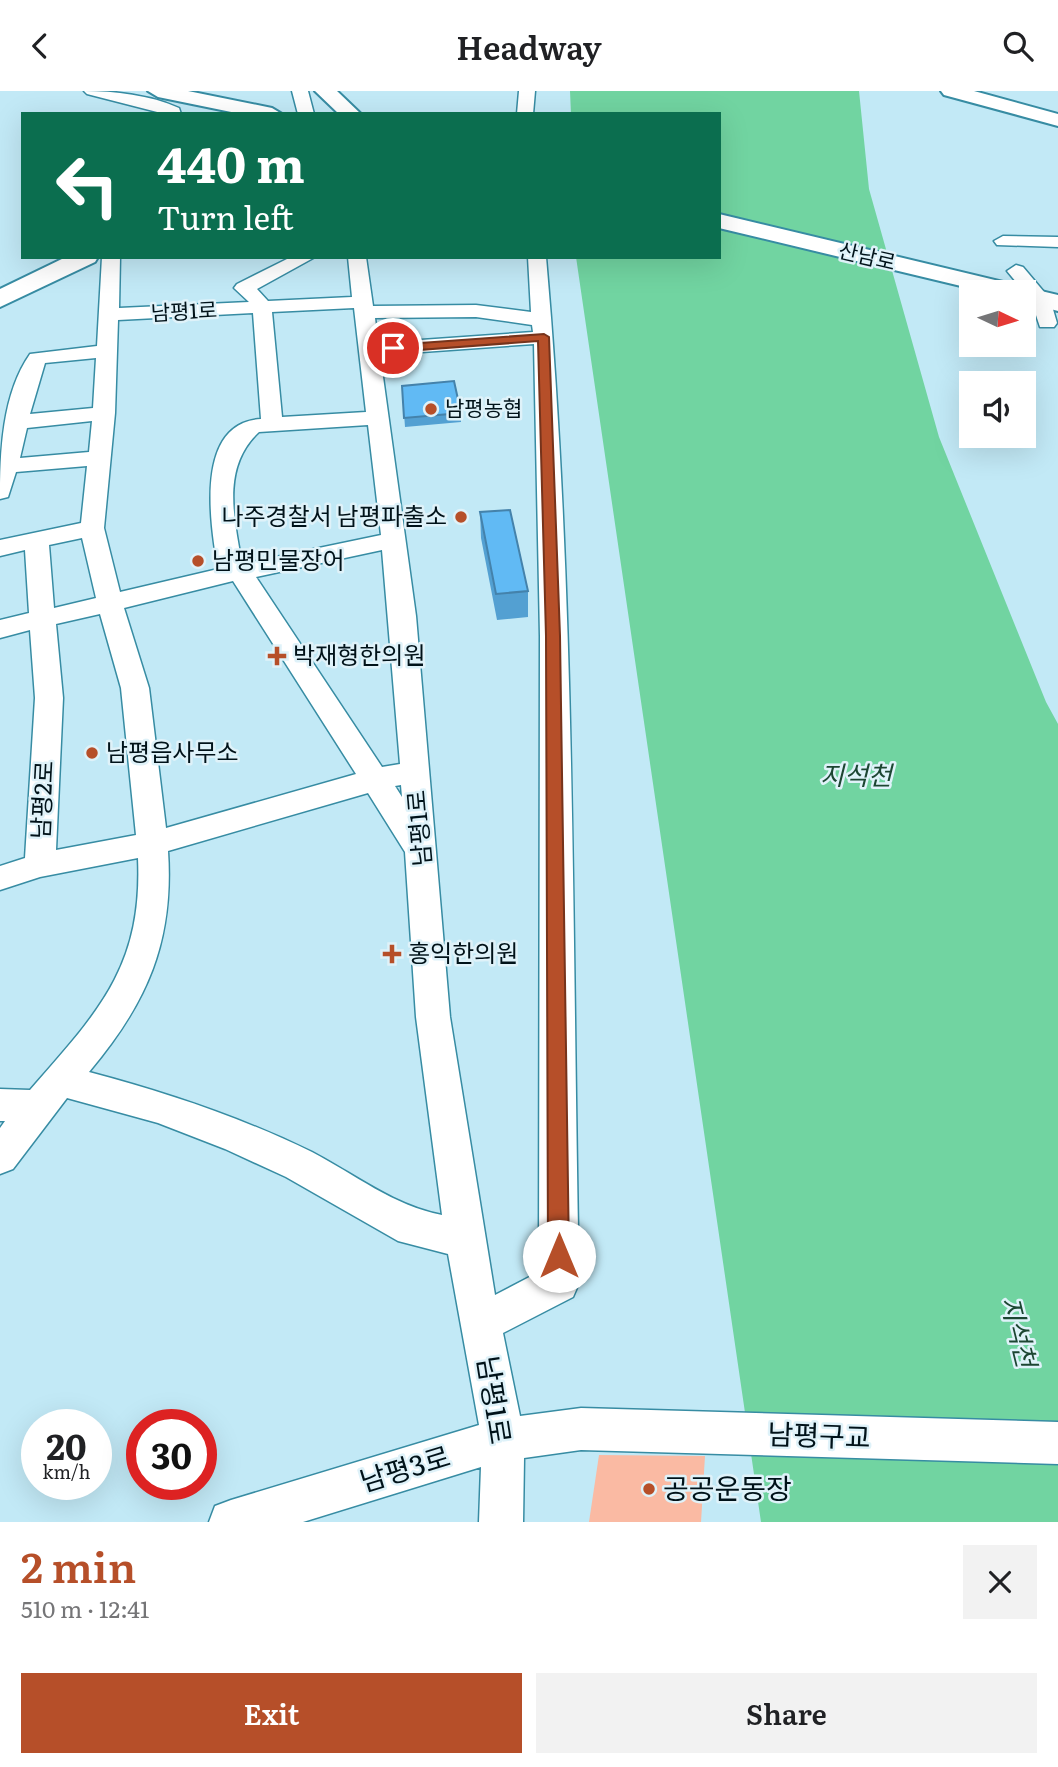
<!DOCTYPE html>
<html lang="en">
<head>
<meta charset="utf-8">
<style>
	body { margin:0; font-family:Literata,"Noto Sans KR",serif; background:#f2f2f2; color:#202124; height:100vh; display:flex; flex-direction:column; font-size:26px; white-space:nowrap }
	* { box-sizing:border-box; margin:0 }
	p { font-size:23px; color:#757577 }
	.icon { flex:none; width:38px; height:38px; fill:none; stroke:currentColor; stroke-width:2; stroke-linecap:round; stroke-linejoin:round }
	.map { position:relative; height:1431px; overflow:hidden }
	.details { display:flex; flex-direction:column; background:#fff; flex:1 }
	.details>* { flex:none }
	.banner { position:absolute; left:21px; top:21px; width:700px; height:147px; border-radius:0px; box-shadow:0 7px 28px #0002; background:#0b6e4f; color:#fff; overflow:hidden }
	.needle { width:46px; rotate:94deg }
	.tools { position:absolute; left:959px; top:189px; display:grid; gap:14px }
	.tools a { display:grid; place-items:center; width:77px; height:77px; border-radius:0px; background:#fff; box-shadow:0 7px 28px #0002; font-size:35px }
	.speed { position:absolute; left:21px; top:1318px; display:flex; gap:14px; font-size:35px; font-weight:700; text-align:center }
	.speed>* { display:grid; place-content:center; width:91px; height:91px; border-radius:50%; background:#fff; box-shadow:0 7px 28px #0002; line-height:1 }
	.speed small { font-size:18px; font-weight:400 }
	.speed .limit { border:10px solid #d22; background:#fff; color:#111 }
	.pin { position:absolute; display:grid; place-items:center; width:60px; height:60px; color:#fff; margin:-30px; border:4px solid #fff; border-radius:50%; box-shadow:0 2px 7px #0007 }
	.me { position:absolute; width:77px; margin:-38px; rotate:0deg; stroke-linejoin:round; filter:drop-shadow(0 0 5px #0008) }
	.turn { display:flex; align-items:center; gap:24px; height:147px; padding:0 21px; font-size:32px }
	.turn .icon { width:91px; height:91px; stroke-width:2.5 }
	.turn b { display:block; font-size:49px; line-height:60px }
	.round { display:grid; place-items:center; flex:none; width:74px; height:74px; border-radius:0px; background:#f2f2f2 }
	.overview { display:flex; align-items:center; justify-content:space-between; height:119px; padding:0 21px }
	h1 { font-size:42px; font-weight:600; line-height:52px; color:#b64f29 }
	.primary-button { display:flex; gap:14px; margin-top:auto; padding:14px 21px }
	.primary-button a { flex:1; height:80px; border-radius:0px; background:#b64f29; color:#fff; font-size:28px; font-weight:600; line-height:80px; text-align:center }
	.primary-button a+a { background:#f2f2f2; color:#202124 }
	header { display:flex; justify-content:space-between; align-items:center; height:91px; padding:0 21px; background:#fff; font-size:32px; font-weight:600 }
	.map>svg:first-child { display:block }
	.green { fill:#fabaa3 }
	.water { fill:#71d4a1 }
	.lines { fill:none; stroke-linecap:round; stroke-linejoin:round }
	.minor-casing { stroke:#378ca3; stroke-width:3 }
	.major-casing { stroke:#378ca3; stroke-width:4 }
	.highway-casing { stroke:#378ca3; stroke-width:4 }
	.minor { fill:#fff; fill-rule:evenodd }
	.major { fill:#fff; fill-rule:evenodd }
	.highway { fill:#fff; fill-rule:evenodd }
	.wall { fill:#53a0d2 }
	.building { fill:#61baf4; stroke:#4482ab; stroke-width:2 }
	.route { fill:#b64f29; stroke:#76331b; stroke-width:2 }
	.poi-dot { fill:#b64f29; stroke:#dff2f9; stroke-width:2.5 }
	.labels { text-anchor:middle; stroke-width:5; stroke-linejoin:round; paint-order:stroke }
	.far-street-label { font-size:21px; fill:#001219; stroke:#dff2f9 }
	.far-poi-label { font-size:21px; fill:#001219; stroke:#dff2f9; text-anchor:start }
	.poi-label { font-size:24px; fill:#001219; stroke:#dff2f9; text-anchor:start }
	.street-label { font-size:24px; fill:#001219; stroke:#dff2f9 }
	.water-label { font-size:26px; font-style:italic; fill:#1c4632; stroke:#dff2f9 }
	.near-street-label { font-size:28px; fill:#001219; stroke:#dff2f9 }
	.near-poi-label { font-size:28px; fill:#001219; stroke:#dff2f9; text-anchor:start }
</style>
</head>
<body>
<header><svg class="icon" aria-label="back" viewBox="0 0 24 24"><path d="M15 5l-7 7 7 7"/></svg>Headway<svg class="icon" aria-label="search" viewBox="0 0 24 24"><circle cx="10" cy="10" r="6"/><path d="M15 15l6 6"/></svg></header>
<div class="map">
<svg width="1058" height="1431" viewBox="0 0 1058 1431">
	<rect width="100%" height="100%" fill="#c2e9f6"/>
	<path class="green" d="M 599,1364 L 705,1365 L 701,1431 L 589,1431 Z"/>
	<path class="water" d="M 570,0 L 859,0 L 869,98 L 939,346 L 1046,611 L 1058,633 L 1058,1431 L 761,1431 L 576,166 L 719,166 L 719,23 L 571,23 Z"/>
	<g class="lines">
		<defs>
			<path id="minor" d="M 84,0 C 115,0 150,4 179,17 L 181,23 L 165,23 L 87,3 Z
				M 292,0 L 308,0 L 314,23 L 298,23 Z
				M 519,0 L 535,0 L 533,23 L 517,23 Z
				M 1003,145 L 1058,146 L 1058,156 L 997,154 L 994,150 Z
				M 102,166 L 120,166 L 119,217 L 249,211 L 234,197 L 237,193 L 291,166 L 315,166 L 257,198 L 268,210 L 352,206 L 348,166 L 366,166 L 373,215 L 476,214 L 531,221 L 528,166 L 546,166 C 576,504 572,851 579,1192 L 573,1206 L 503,1242 L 520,1325 L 581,1317 L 1058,1331 L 1058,1373 L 581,1359 L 524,1367 L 523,1431 L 479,1431 L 481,1376 L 303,1431 L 209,1431 L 215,1415 L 231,1409 L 479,1334 L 448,1163 L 398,1150 L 286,1086 L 225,1058 L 158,1032 L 67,1007 L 13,1078 L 0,1083 L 0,1037 L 5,1030 L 0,1030 L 0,998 L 30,999 C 97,922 143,877 138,767 L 40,786 L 0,799 L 0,775 L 25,767 L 35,607 L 30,539 L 0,547 L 0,529 L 29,522 L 25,459 L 0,465 L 0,449 L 81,432 L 87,375 L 16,381 L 8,406 L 0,408 C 0,361 2,303 30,263 L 97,255 ZM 354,217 L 366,321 L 282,326 L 272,221 ZM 253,222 L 261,328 C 193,332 211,436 218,478 L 120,501 L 104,437 L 115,322 L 118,229 ZM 476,226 L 532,234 L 533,241 L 378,252 L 375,227 ZM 534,253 L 540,545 L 539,1181 L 495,1204 L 450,926 L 416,525 L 380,264 ZM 96,267 L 93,317 L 30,323 L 45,272 ZM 92,330 L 89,361 L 20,367 L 27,337 ZM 368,334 L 381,444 L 242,473 C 234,427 221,376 259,341 ZM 82,447 L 96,507 L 54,517 L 49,454 ZM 382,459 L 400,673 L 382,676 L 256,486 ZM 233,490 L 356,683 L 166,737 L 149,597 L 124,517 ZM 100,523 L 121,597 L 136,744 L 56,759 L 63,607 L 56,533 ZM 401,694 L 402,706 L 395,695 ZM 368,702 L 405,761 L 416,926 L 442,1124 C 394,1115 354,1083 312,1061 C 240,1026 165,1001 89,981 C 147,912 174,851 168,760 Z
				M 1016,174 L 1023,176 L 1050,208 L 1057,232 L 1054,236 L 1040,236 L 1031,209 L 1007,180 Z"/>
			<path id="major" d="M 148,0 L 188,0 L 272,17 L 282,23 L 241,23 L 158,6 Z
				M 315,0 L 337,0 L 361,23 L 339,23 Z
				M 719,123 L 1058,204 L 1058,220 L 1024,211 L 1024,201 L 986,201 L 719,137 Z
				M 66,166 L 98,166 L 95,171 L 0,216 L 0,198 Z"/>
			<path id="highway" d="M 941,0 L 974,0 L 1058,23 L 1058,35 L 944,4 Z"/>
		</defs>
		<use href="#minor" class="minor-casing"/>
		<use href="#major" class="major-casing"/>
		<use href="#highway" class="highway-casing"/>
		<use href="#minor" class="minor"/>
		<use href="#major" class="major"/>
		<use href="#highway" class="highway"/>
	</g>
	<path class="wall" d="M 402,295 L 461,322 L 461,331 L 405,336 Z
		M 480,421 L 528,500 L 528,526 L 497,529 L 481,447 Z"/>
	<path class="building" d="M 454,290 L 461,322 L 404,327 L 402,295 Z
		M 510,419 L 528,500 L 496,503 L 480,421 Z"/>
	<path class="route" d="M 544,243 L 549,246 L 560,545 L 569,1165 L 566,1172 L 559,1175 L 551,1172 L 548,1165 L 546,545 L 538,250 L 393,261 L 388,257 L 393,254 Z"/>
	<g class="poi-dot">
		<circle cx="431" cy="318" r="7"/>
		<circle cx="461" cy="426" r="7"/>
		<circle cx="198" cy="470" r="7"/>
		<path d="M273.5 554.5h7v7h7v7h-7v7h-7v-7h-7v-7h7z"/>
		<circle cx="92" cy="662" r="7"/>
		<path d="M388.5 852.5h7v7h7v7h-7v7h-7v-7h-7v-7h7z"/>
		<circle cx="649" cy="1398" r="7"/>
	</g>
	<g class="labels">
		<g class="far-street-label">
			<text transform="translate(867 166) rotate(13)" y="7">산남로</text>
			<text transform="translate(184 221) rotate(-3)" y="7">남평1로</text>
		</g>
		<g class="far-poi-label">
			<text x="445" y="325">남평농협</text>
		</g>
		<g class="poi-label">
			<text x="447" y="434" text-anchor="end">나주경찰서 남평파출소</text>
			<text x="212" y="478">남평민물장어</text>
			<text x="293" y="573">박재형한의원</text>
			<text x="106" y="670">남평읍사무소</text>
			<text x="408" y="871">홍익한의원</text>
		</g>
		<g class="street-label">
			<text transform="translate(43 709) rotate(-87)" y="8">남평2로</text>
			<text transform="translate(420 737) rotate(-95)" y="8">남평1로</text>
		</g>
		<g class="water-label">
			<text x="856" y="694">지석천</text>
			<text transform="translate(1018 1241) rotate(76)" y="9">지석천</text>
		</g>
		<g class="near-street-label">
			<text transform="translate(494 1309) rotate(81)" y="10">남평1로</text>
			<text transform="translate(819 1345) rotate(2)" y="10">남평구교</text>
			<text transform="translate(405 1378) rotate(-17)" y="10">남평3로</text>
		</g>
		<g class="near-poi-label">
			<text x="663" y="1408">공공운동장</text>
		</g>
	</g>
</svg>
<div class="tools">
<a><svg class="needle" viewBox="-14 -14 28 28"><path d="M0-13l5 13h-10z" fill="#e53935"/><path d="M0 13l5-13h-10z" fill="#757577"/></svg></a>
<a><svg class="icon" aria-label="sound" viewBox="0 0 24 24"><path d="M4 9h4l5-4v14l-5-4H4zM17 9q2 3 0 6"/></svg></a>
</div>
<div class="speed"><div>20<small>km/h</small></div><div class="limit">30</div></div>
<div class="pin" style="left:393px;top:257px;background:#d93025"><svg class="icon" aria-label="arrive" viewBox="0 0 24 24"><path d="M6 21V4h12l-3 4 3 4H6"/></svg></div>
<svg class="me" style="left:559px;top:1165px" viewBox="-20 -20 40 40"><circle r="19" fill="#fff"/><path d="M0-13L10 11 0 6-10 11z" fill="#b64f29"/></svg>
<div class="banner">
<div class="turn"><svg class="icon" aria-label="left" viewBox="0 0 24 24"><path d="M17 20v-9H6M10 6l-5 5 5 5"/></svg><div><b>440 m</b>Turn left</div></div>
</div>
</div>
<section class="details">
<div class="overview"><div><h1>2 min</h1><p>510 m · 12:41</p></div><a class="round"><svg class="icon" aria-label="close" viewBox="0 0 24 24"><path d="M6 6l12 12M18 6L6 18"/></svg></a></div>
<div class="primary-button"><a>Exit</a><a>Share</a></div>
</section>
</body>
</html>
